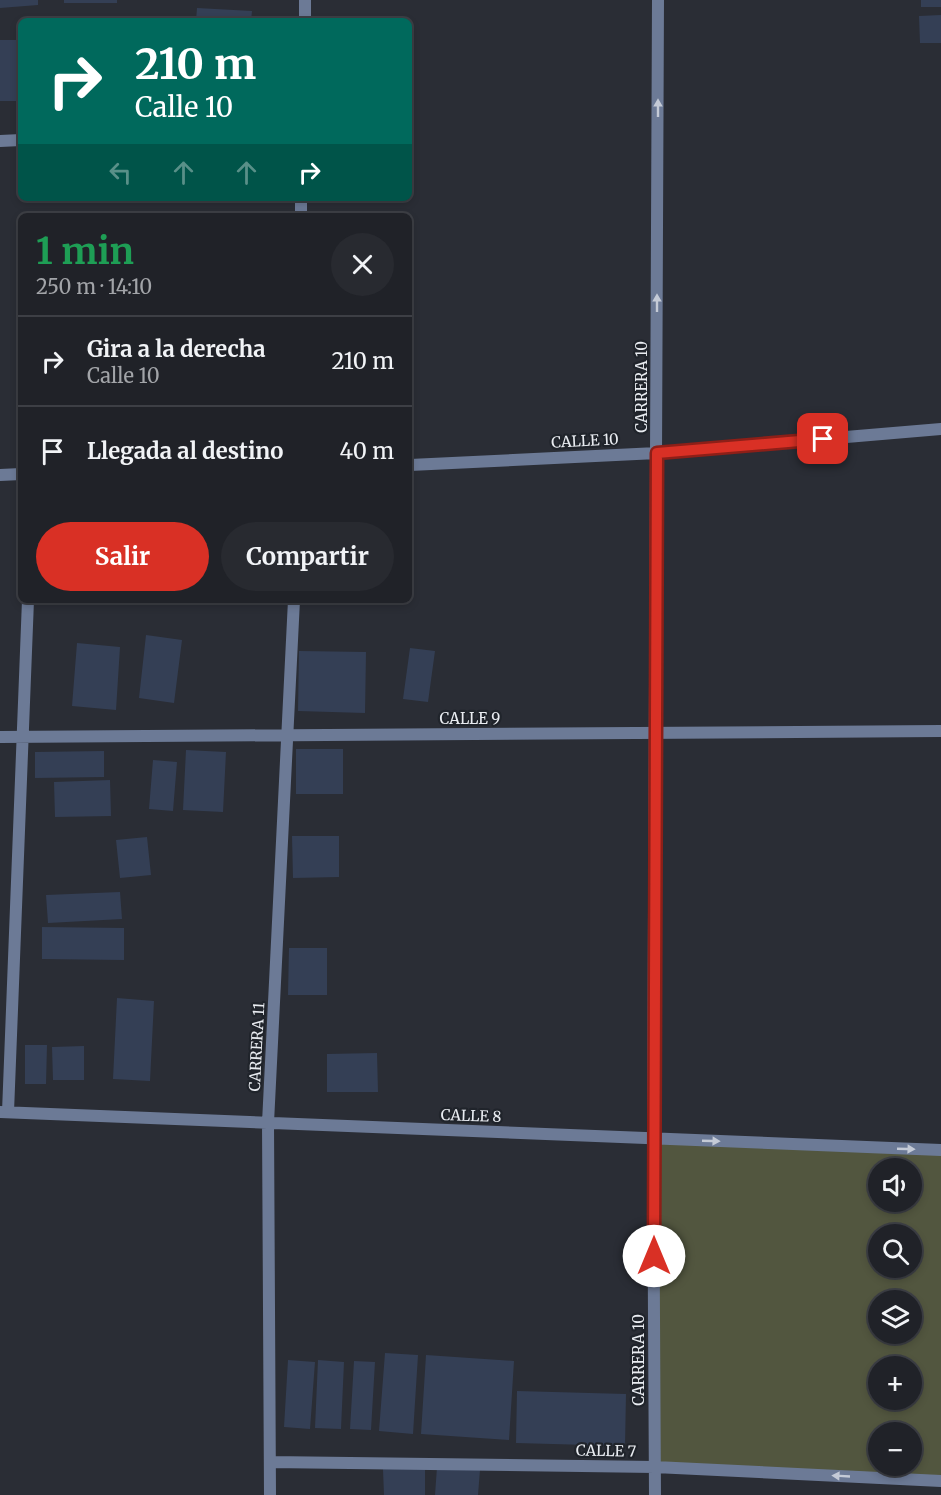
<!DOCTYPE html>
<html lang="es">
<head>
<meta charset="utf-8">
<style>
	body { margin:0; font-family:Merriweather,serif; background:#282a30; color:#f1f3f6; height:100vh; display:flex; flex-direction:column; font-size:22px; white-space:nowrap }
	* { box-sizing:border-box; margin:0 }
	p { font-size:20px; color:#a2a4a8 }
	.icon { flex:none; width:33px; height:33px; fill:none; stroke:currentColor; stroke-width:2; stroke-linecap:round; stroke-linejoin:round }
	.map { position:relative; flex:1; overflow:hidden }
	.panel { position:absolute; left:18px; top:213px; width:394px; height:390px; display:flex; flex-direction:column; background:#202228; border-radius:9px; box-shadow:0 3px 9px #0003,0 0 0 2px #3d3f45 }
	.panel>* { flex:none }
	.hud { position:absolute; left:18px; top:18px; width:394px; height:183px; border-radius:9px; box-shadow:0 3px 9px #0003,0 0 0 2px #3d3f45; background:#00695c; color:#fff; overflow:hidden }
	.tools { position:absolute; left:868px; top:1158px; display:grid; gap:12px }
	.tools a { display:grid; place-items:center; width:54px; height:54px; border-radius:50%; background:#202228; box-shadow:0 3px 9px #0003,0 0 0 2px #3d3f45; font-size:30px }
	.pin { position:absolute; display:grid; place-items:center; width:51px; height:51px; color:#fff; margin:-26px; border-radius:12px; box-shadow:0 3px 9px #0006 }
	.me { position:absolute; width:66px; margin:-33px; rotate:0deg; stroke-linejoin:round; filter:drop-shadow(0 0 4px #0008) }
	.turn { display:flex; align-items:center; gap:21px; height:126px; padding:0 18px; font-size:27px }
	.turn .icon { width:78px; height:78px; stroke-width:2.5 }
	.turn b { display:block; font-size:42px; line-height:51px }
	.lanes { display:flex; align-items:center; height:57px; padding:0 18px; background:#0003; justify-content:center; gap:30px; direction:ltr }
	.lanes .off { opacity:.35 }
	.round { display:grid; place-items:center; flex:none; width:63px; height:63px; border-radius:32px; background:#282a30 }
	.summary { display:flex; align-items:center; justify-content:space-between; height:102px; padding:0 18px }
	h1 { font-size:36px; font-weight:700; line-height:45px; color:#1e9e55 }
	.action { display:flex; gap:12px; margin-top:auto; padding:12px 18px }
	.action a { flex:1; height:69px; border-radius:36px; background:#d93025; color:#fff; font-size:24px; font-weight:700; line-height:69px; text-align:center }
	.action a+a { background:#282a30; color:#f1f3f6 }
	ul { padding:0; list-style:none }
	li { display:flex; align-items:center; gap:18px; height:90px; padding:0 18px; border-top:2px solid #3d3f45 }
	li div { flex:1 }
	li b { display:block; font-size:22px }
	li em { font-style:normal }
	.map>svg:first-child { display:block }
	.green { fill:#52563f; fill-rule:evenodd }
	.building { fill:#343f55 }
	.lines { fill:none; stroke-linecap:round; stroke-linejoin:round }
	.street { stroke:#6c7a96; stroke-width:12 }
	.oneway { fill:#c4cad6 }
	.route-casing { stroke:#8d1f18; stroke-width:15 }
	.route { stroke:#d93025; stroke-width:10 }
	.labels { text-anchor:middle; stroke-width:4.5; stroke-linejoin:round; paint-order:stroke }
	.street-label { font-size:15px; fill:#e9ecf1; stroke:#20242b }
</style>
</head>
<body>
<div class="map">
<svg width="941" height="1495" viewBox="0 0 941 1495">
	<rect width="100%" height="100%" fill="#2a2d35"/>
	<path class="green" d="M 653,1139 L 941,1150 L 941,1481 L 655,1467 ZM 879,1168 L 912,1168 L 912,1202 L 879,1202 ZM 879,1234 L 912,1234 L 912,1268 L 879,1268 ZM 879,1300 L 912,1300 L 912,1334 L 879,1334 ZM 879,1366 L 912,1366 L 912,1400 L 879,1400 ZM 879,1432 L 912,1432 L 912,1466 L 879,1466 Z"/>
	<path class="building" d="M 0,0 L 38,0 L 38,5 L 0,8 Z
		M 64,0 L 117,0 L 117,3 L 64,3 Z
		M 921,0 L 941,0 L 941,7 L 921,7 Z
		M 197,8 L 252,11 L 251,21 L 196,21 Z
		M 941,15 L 941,43 L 920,43 L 919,16 Z
		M 142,18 L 142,21 L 124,21 L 124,19 Z
		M 0,40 L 16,40 L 16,101 L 0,101 Z
		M 146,635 L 182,640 L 174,703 L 139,698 Z
		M 77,643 L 120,647 L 116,710 L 72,706 Z
		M 410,648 L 435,651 L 428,702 L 403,699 Z
		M 299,651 L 366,652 L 365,713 L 298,711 Z
		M 296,749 L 343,749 L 343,794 L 296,794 Z
		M 186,750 L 226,752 L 223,812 L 183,810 Z
		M 104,751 L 104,777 L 35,778 L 35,752 Z
		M 153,760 L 177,762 L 173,811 L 149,809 Z
		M 110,780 L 111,816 L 55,817 L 54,782 Z
		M 292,836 L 339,836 L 339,877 L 293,878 Z
		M 147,837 L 151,875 L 120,878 L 116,840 Z
		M 120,892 L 122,919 L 48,923 L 46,895 Z
		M 42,927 L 124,928 L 124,960 L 42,959 Z
		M 289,948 L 327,948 L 327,995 L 288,995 Z
		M 117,998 L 154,1001 L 150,1081 L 113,1079 Z
		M 25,1045 L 47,1045 L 46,1084 L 25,1084 Z
		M 84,1046 L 84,1080 L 53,1080 L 52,1047 Z
		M 377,1053 L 378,1092 L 327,1092 L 327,1054 Z
		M 385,1353 L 418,1355 L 413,1434 L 379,1431 Z
		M 426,1355 L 514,1361 L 509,1440 L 421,1434 Z
		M 288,1360 L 315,1362 L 310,1429 L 284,1427 Z
		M 318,1360 L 344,1362 L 341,1429 L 315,1428 Z
		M 354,1361 L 375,1362 L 371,1430 L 350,1429 Z
		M 517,1391 L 626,1394 L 625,1446 L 516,1443 Z
		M 437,1467 L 480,1470 L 478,1495 L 435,1495 Z
		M 425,1468 L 425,1495 L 384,1495 L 383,1469 Z"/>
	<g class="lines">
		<path class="street" d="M 305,21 L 305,0
			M 0,141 L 21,140
			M 301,216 L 301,198
			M 410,465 L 657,453 L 941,429
			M 0,475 L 21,474
			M 0,737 L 941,731
			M 0,1112 L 941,1150
			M 8,1112 L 28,600
			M 270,1462 L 655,1467 L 941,1481
			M 270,1495 L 268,1123 L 294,600
			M 655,1495 L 653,1139 L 658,0"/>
	</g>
	<defs><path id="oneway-solid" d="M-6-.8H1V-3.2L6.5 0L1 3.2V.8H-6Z" transform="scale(1.5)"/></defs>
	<g class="oneway">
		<use href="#oneway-solid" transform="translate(658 108) rotate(-90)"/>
		<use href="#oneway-solid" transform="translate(657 303) rotate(-90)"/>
		<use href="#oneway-solid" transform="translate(711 1141) rotate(2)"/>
		<use href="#oneway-solid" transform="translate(906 1149) rotate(2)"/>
		<use href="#oneway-solid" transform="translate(841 1476) rotate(-177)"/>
	</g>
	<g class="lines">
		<defs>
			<path id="route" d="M 654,1256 L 657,453 L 823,439"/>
		</defs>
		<use href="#route" class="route-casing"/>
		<use href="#route" class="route"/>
	</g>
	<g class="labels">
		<g class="street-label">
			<text transform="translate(642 387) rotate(-90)" y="5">CARRERA 10</text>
			<text transform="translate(585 441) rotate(-3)" y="5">CALLE 10</text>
			<text x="470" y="724">CALLE 9</text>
			<text transform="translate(257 1047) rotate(-87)" y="5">CARRERA 11</text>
			<text transform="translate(471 1116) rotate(2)" y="5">CALLE 8</text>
			<text transform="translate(639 1360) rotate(-90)" y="5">CARRERA 10</text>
			<text transform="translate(606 1451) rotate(1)" y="5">CALLE 7</text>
		</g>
	</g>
</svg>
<div class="tools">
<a><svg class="icon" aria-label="sound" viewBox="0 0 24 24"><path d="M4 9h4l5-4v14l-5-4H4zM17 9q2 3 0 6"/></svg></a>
<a><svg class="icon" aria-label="search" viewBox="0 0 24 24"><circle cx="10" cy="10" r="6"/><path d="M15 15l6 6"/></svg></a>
<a><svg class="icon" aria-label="layers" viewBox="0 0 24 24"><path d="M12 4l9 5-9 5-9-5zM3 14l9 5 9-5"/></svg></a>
<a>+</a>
<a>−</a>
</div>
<div class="pin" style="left:823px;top:439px;background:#d93025"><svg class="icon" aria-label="arrive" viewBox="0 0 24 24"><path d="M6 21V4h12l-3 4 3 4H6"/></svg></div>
<svg class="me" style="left:654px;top:1256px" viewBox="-20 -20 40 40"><circle r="19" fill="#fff"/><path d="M0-13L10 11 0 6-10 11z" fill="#d93025"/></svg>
<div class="hud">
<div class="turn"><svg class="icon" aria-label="right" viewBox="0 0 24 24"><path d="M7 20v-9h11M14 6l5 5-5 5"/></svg><div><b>210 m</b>Calle 10</div></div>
<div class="lanes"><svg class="icon off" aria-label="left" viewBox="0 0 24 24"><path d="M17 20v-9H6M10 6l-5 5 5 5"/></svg><svg class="icon off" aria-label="ahead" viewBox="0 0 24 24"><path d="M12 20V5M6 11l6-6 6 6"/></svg><svg class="icon off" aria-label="ahead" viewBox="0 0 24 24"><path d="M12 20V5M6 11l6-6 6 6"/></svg><svg class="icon" aria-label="right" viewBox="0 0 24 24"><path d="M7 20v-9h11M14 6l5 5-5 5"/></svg></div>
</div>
<section class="panel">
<div class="summary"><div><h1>1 min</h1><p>250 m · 14:10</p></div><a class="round"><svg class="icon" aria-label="close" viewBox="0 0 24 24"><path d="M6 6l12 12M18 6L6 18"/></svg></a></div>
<ul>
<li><svg class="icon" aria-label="right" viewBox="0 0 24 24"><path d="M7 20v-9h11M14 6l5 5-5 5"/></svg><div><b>Gira a la derecha</b><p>Calle 10</p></div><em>210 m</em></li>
<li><svg class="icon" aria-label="arrive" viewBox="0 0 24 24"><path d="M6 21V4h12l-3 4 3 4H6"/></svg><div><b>Llegada al destino</b></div><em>40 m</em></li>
</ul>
<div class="action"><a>Salir</a><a>Compartir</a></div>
</section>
</div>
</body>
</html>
